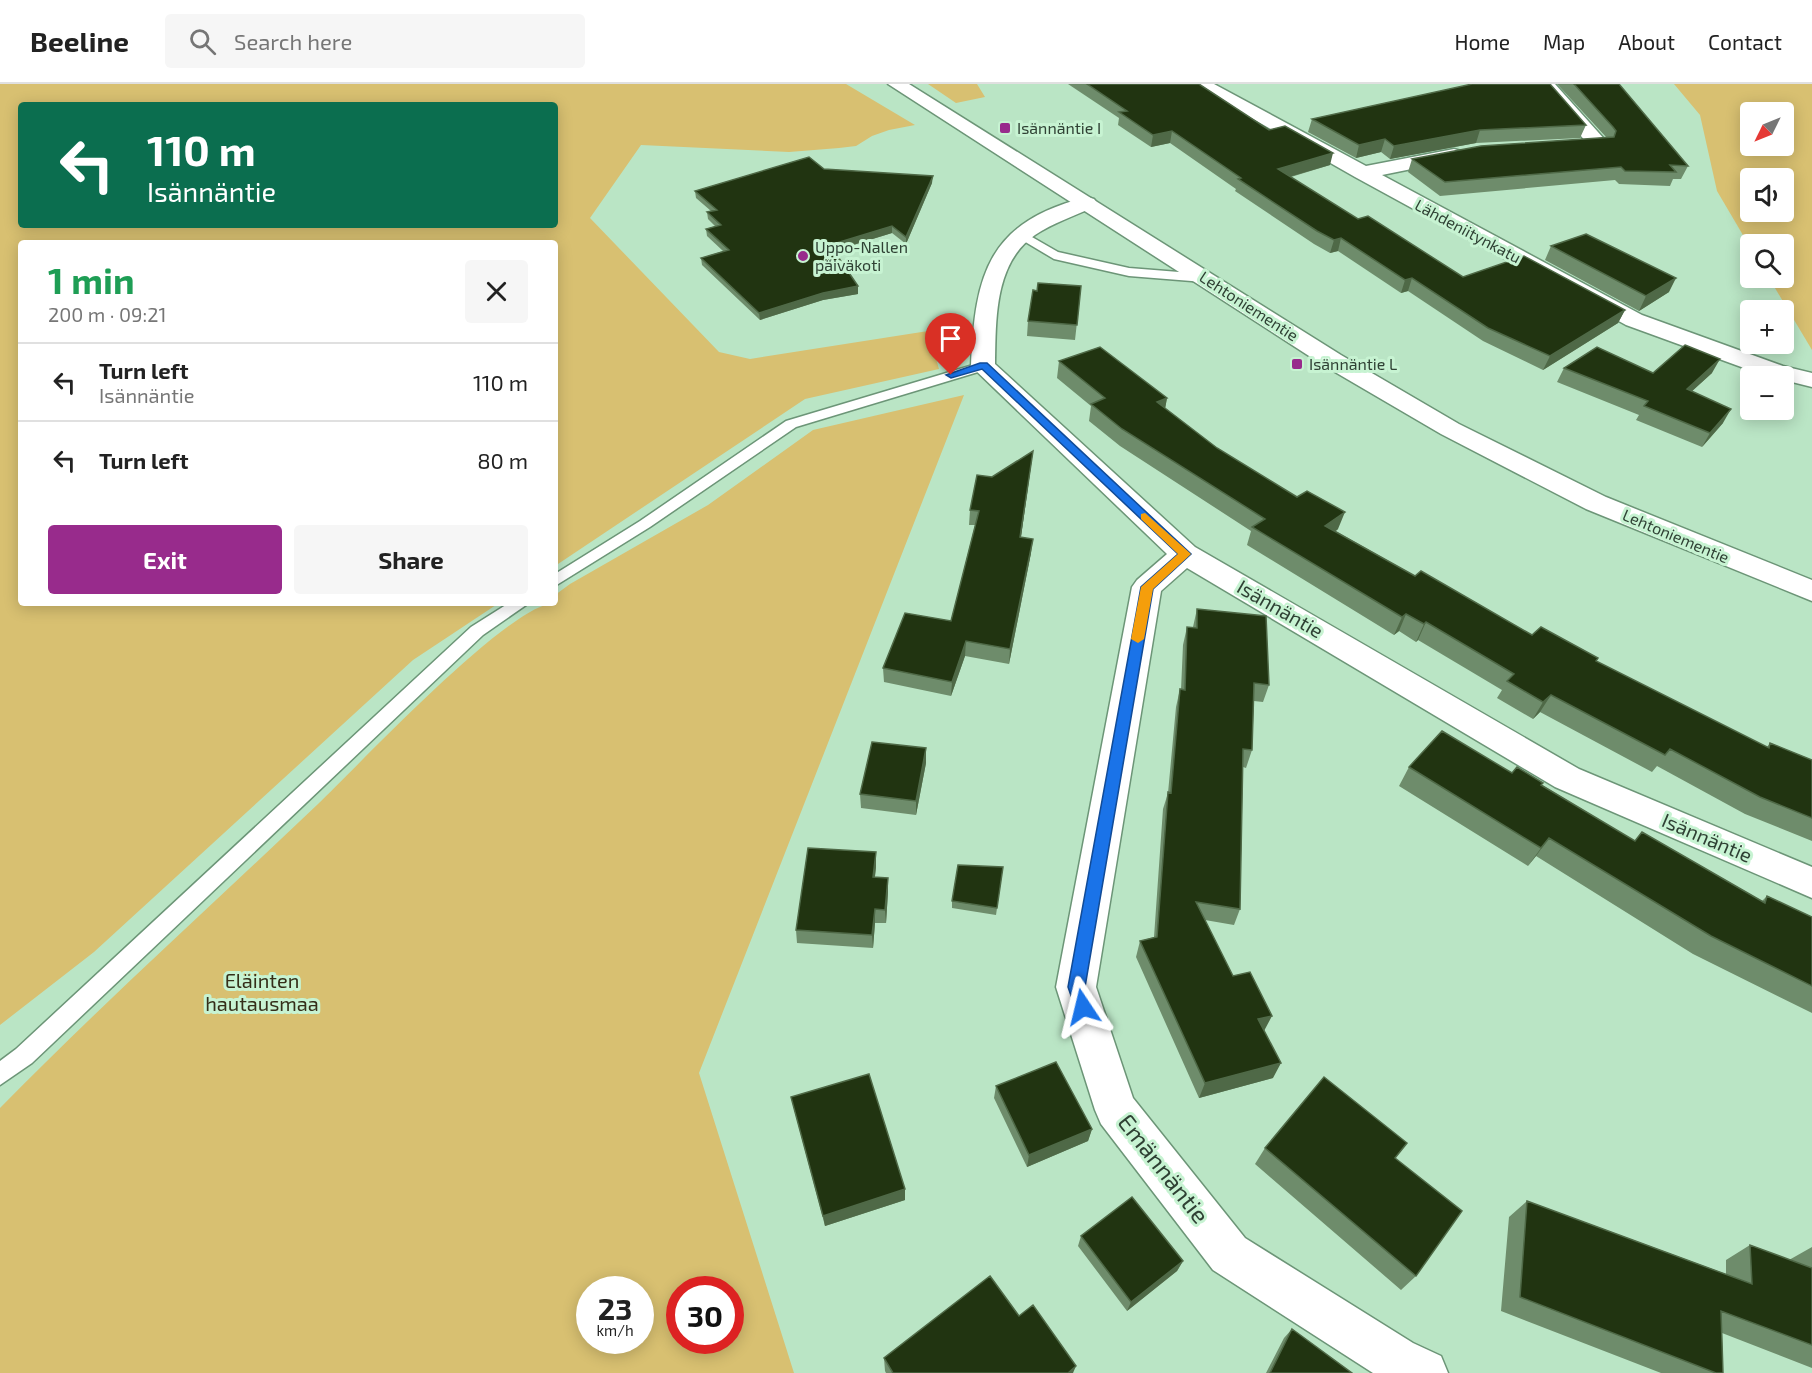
<!DOCTYPE html>
<html lang="en">
<head>
<meta charset="utf-8">
<style>
	body { margin:0; font-family:"Exo 2",sans-serif; background:#f6f6f6; color:#222; height:100vh; display:flex; flex-direction:column; font-size:22px; white-space:nowrap }
	* { box-sizing:border-box; margin:0 }
	p { font-size:20px; color:#767676 }
	.icon { flex:none; width:33px; height:33px; fill:none; stroke:currentColor; stroke-width:2; stroke-linecap:round; stroke-linejoin:round }
	.map { position:relative; flex:1; overflow:hidden }
	.sheet { position:absolute; left:18px; top:156px; width:540px; height:366px; display:flex; flex-direction:column; background:#fff; border-radius:6px; box-shadow:0 3px 15px #0003 }
	.sheet>* { flex:none }
	.banner { position:absolute; left:18px; top:18px; width:540px; height:126px; border-radius:6px; box-shadow:0 3px 15px #0003; background:#0b6e4f; color:#fff; overflow:hidden }
	.needle { width:39px; rotate:227deg }
	.tools { position:absolute; left:1740px; top:18px; display:grid; gap:12px }
	.tools a { display:grid; place-items:center; width:54px; height:54px; border-radius:6px; background:#fff; box-shadow:0 3px 15px #0003; font-size:30px }
	.speed { position:absolute; left:576px; top:1192px; display:flex; gap:12px; font-size:30px; font-weight:700; text-align:center }
	.speed>* { display:grid; place-content:center; width:78px; height:78px; border-radius:50%; background:#fff; box-shadow:0 3px 15px #0003; line-height:1 }
	.speed small { font-size:15px; font-weight:400 }
	.speed .limit { border:9px solid #d22; background:#fff; color:#111 }
	.pin { position:absolute; display:grid; place-items:center; width:51px; height:51px; color:#fff; margin:-62px -26px; border-radius:50% 50% 50% 0; rotate:-45deg; box-shadow:0 0 6px #0007 }
	.pin .icon { rotate:45deg }
	.me { position:absolute; width:66px; margin:-33px; rotate:350deg; stroke-linejoin:round; filter:drop-shadow(0 0 4px #0008) }
	.turn { display:flex; align-items:center; gap:21px; height:126px; padding:0 30px; font-size:27px }
	.turn .icon { width:78px; height:78px; stroke-width:2.5 }
	.turn b { display:block; font-size:42px; line-height:51px }
	.round { display:grid; place-items:center; flex:none; width:63px; height:63px; border-radius:6px; background:#f6f6f6 }
	.headline { display:flex; align-items:center; justify-content:space-between; height:102px; padding:0 30px }
	h1 { font-size:36px; font-weight:700; line-height:45px; color:#1e9e55 }
	.button { display:flex; gap:12px; margin-top:auto; padding:12px 30px }
	.button a { flex:1; height:69px; border-radius:6px; background:#982b8c; color:#fff; font-size:24px; font-weight:700; line-height:69px; text-align:center }
	.button a+a { background:#f6f6f6; color:#222 }
	ul { padding:0; list-style:none }
	li { display:flex; align-items:center; gap:18px; height:78px; padding:0 30px; border-top:2px solid #e0e0e0 }
	li div { flex:1 }
	li b { display:block; font-size:22px }
	li em { font-style:normal }
	header { display:flex; align-items:center; gap:36px; box-sizing:border-box; height:84px; padding:0 30px; background:#fff; border-bottom:2px solid #e0e0e0 }
	header strong { font-size:28px }
	nav { display:flex; gap:33px; margin-inline-start:auto; font-size:21px }
	.search { width:420px; height:54px; background:#f6f6f6; display:flex; align-items:center; gap:15px; box-sizing:border-box; padding:0 21px; border-radius:6px; color:#767676; font-size:22px }
	.map>svg:first-child { display:block }
	.green { fill:#d8c071; fill-rule:evenodd }
	.lines { fill:none; stroke-linecap:round; stroke-linejoin:round }
	.service-casing { stroke:#6c9577; stroke-width:3 }
	.minor-casing { stroke:#6c9577; stroke-width:3 }
	.secondary-casing { stroke:#6c9577; stroke-width:3 }
	.service { fill:#fff; fill-rule:evenodd }
	.minor { fill:#fff; fill-rule:evenodd }
	.secondary { fill:#fff; fill-rule:evenodd }
	.wall { fill:#6e8c6b }
	.shaded-wall { fill:#4f6947 }
	.building { fill:#213411; stroke:#4f6947; stroke-width:1.5 }
	.route { fill:#1a73e8; stroke:#114b97; stroke-width:1.5 }
	.slow { fill:#f59e0b }
	.poi-dot { fill:#982b8c; stroke:#c7f3d2; stroke-width:2 }
	.labels { text-anchor:middle; stroke-width:6; stroke-linejoin:round; paint-order:stroke }
	.far-poi-label { font-size:16px; fill:#2f4134; stroke:#c7f3d2; text-anchor:start }
	.far-street-label { font-size:16px; fill:#2f4134; stroke:#c7f3d2 }
	.street-label { font-size:20px; fill:#2f4134; stroke:#c7f3d2 }
	.park-label { font-size:20px; fill:#352e19; stroke:#c7f3d2 }
	.near-street-label { font-size:24px; fill:#2f4134; stroke:#c7f3d2 }
</style>
</head>
<body>
<header>
<strong>Beeline</strong>
<div class="search"><svg class="icon" aria-label="search" viewBox="0 0 24 24"><circle cx="10" cy="10" r="6"/><path d="M15 15l6 6"/></svg>Search here</div>
<nav><a>Home</a><a>Map</a><a>About</a><a>Contact</a></nav>
</header>
<div class="map">
<svg width="1812" height="1289" viewBox="0 0 1812 1289">
	<rect width="100%" height="100%" fill="#bae5c5"/>
	<path class="green" d="M 0,0 L 846,0 L 915,41 L 889,46 L 872,52 L 856,62 L 839,64 L 789,68 L 641,61 L 590,134 L 719,268 L 750,275 L 928,247 L 939,285 L 805,315 L 555,482 L 555,159 L 21,159 L 21,519 L 499,519 L 413,576 L 94,868 L 0,941 ZM 21,21 L 555,21 L 555,141 L 21,141 Z
		M 928,0 L 977,0 L 985,13 L 956,19 Z
		M 1674,0 L 1812,0 L 1812,266 L 1769,194 L 1784,194 L 1784,160 L 1750,160 L 1750,163 L 1717,107 L 1700,31 ZM 1784,28 L 1784,62 L 1750,62 L 1750,28 ZM 1750,94 L 1784,94 L 1784,128 L 1750,128 Z
		M 964,311 L 699,989 L 794,1289 L 0,1289 L 0,1024 C 103,919 212,821 318,720 C 358,682 510,519 555,519 L 555,511 L 570,500 L 708,421 L 813,346 ZM 590,1206 L 640,1206 L 640,1257 L 590,1257 ZM 680,1206 L 730,1206 L 730,1257 L 680,1257 Z"/>
	<g class="lines">
		<defs>
			<path id="service" d="M 1017,149 L 1025,149 L 1058,168 L 1129,184 L 1204,190 L 1210,194 L 1204,198 L 1129,192 L 1054,175 L 1017,153 Z
				M 983,278 L 988,279 L 988,285 L 796,343 L 650,443 L 555,502 L 555,490 L 640,437 L 786,337 Z
				M 509,519 L 529,519 L 483,551 L 32,979 L 0,1001 L 0,977 L 16,965 L 471,543 Z"/>
			<path id="minor" d="M 1192,0 L 1214,0 L 1366,82 L 1454,65 L 1461,67 L 1464,71 L 1461,75 L 1382,91 L 1642,231 L 1783,282 L 1812,289 L 1812,303 L 1784,296 L 1784,292 L 1766,292 L 1626,241 L 1355,93 Z
				M 1537,0 L 1555,0 L 1606,57 L 1608,61 L 1606,65 L 1592,65 Z
				M 1087,113 L 1094,115 L 1097,119 L 1094,123 C 1074,132 1053,139 1035,151 C 994,179 996,236 995,280 L 1195,463 L 1579,685 L 1812,783 L 1812,814 L 1555,703 L 1187,484 L 1161,507 L 1096,903 L 1133,1014 L 1245,1154 L 1413,1259 L 1441,1272 L 1448,1289 L 1373,1289 L 1213,1186 L 1101,1040 L 1095,1026 L 1056,903 L 1132,503 L 1137,496 L 1167,470 L 971,282 C 975,190 988,138 1087,113 Z"/>
			<path id="secondary" d="M 888,0 L 909,0 L 1341,271 L 1459,340 L 1606,413 L 1812,496 L 1812,517 L 1586,425 L 1441,350 L 1323,281 Z"/>
		</defs>
		<use href="#service" class="service-casing"/>
		<use href="#minor" class="minor-casing"/>
		<use href="#secondary" class="secondary-casing"/>
		<use href="#service" class="service"/>
		<use href="#minor" class="minor"/>
		<use href="#secondary" class="secondary"/>
	</g>
	<path class="wall" d="M 1068,0 L 1199,0 L 1269,46 L 1330,81 L 1291,93 L 1358,135 L 1463,193 L 1625,226 L 1618,239 L 1543,286 L 1483,257 L 1408,207 L 1401,209 L 1338,167 L 1330,169 L 1314,160 L 1235,107 L 1236,105 L 1170,59 L 1151,63 L 1118,41 L 1119,34 Z
		M 1557,0 L 1619,0 L 1688,82 L 1681,95 L 1673,95 L 1670,102 L 1619,100 L 1615,96 L 1440,112 L 1408,88 L 1412,75 L 1606,53 Z
		M 1312,35 L 1586,41 L 1580,54 L 1476,59 L 1390,75 L 1381,68 L 1356,74 L 1308,48 Z
		M 824,85 L 932,99 L 906,160 L 892,149 L 834,167 L 858,202 L 858,210 L 823,216 L 760,236 L 702,181 L 701,174 L 723,167 L 707,152 L 706,145 L 715,142 L 708,135 L 707,128 L 711,127 L 696,114 L 695,107 Z
		M 1551,162 L 1669,208 L 1639,227 L 1545,176 Z
		M 1081,202 L 1075,256 L 1027,252 L 1028,237 L 1037,207 Z
		M 1059,277 L 1167,314 L 1165,324 L 1217,364 L 1338,445 L 1336,447 L 1415,492 L 1532,551 L 1598,574 L 1596,577 L 1767,663 L 1770,659 L 1812,676 L 1812,757 L 1745,730 L 1657,682 L 1652,688 L 1540,628 L 1533,635 L 1497,614 L 1502,606 L 1418,556 L 1416,558 L 1399,547 L 1394,551 L 1247,461 L 1251,447 L 1120,362 L 1089,337 L 1091,322 L 1057,294 Z
		M 1564,284 L 1653,289 L 1712,289 L 1692,307 L 1723,339 L 1702,363 L 1636,336 L 1639,331 L 1557,298 Z
		M 1033,367 L 1021,453 L 1031,469 L 1009,580 L 965,572 L 951,612 L 884,598 L 883,584 L 951,537 L 975,441 L 969,441 L 970,426 L 992,393 Z
		M 1197,525 L 1269,601 L 1263,618 L 1254,617 L 1252,666 L 1246,684 L 1243,683 L 1240,825 L 1234,841 L 1205,836 L 1233,892 L 1264,947 L 1273,994 L 1199,1014 L 1136,873 L 1140,857 L 1154,853 L 1163,725 L 1168,709 L 1176,623 L 1180,605 L 1181,606 L 1183,561 L 1187,543 L 1193,543 Z
		M 926,679 L 916,731 L 861,724 L 860,710 Z
		M 1409,683 L 1542,701 L 1635,757 L 1642,748 L 1762,817 L 1767,812 L 1812,833 L 1812,929 L 1693,870 L 1536,772 L 1528,782 L 1399,702 Z
		M 876,768 L 876,783 L 875,793 L 888,808 L 886,839 L 875,839 L 873,864 L 797,859 L 796,846 Z
		M 1003,783 L 996,831 L 952,824 L 952,817 Z
		M 996,1002 L 1092,1045 L 1088,1057 L 1027,1083 L 994,1014 Z
		M 791,1013 L 905,1105 L 905,1116 L 825,1142 L 794,1025 Z
		M 1265,1064 L 1395,1074 L 1416,1192 L 1401,1206 L 1255,1080 Z
		M 1527,1117 L 1726,1190 L 1726,1176 L 1750,1161 L 1789,1176 L 1812,1163 L 1812,1284 L 1722,1249 L 1723,1289 L 1661,1289 L 1501,1227 L 1509,1133 Z
		M 1081,1152 L 1183,1177 L 1177,1187 L 1127,1227 L 1078,1162 Z
		M 1019,1232 L 1073,1289 L 886,1289 L 885,1287 L 884,1274 Z
		M 1292,1245 L 1352,1289 L 1266,1289 L 1284,1254 Z"/>
	<path class="shaded-wall" d="M 1480,46 L 1476,59 L 1390,75 L 1394,62 Z
		M 1172,47 L 1170,59 L 1151,63 L 1153,51 Z
		M 1385,55 L 1381,68 L 1356,74 L 1359,61 Z
		M 1333,69 L 1330,81 L 1275,97 L 1278,85 Z
		M 933,92 L 932,99 L 906,160 L 906,153 Z
		M 892,142 L 892,149 L 830,168 L 830,161 Z
		M 1341,154 L 1338,167 L 1330,169 L 1334,156 Z
		M 1412,194 L 1408,207 L 1401,209 L 1405,196 Z
		M 1676,194 L 1669,208 L 1639,227 L 1646,212 Z
		M 858,202 L 858,210 L 823,216 L 760,236 L 759,229 L 823,209 Z
		M 1625,226 L 1618,239 L 1543,286 L 1550,272 Z
		M 1720,275 L 1712,289 L 1679,319 L 1687,305 Z
		M 1167,314 L 1164,331 L 1157,318 Z
		M 1731,325 L 1723,339 L 1702,363 L 1710,349 Z
		M 1033,367 L 1031,382 L 1019,467 L 1020,453 Z
		M 1345,428 L 1338,445 L 1319,459 L 1325,442 Z
		M 1033,455 L 1031,469 L 1009,580 L 1010,565 Z
		M 1406,530 L 1399,547 L 1394,551 L 1402,533 Z
		M 1426,538 L 1418,556 L 1416,558 L 1424,540 Z
		M 966,557 L 965,572 L 951,612 L 952,598 Z
		M 1551,611 L 1540,628 L 1533,635 L 1543,618 Z
		M 926,664 L 926,679 L 916,731 L 916,717 Z
		M 1549,754 L 1536,772 L 1528,782 L 1541,764 Z
		M 876,768 L 876,783 L 873,807 L 873,793 Z
		M 888,794 L 888,808 L 886,839 L 885,826 Z
		M 875,825 L 875,839 L 873,864 L 872,851 Z
		M 1272,932 L 1264,947 L 1250,950 L 1258,935 Z
		M 1281,979 L 1273,994 L 1199,1014 L 1205,999 Z
		M 1092,1045 L 1088,1057 L 1027,1083 L 1029,1071 Z
		M 905,1105 L 905,1116 L 825,1142 L 823,1132 Z
		M 1183,1177 L 1177,1187 L 1127,1227 L 1131,1218 Z
		M 1076,1282 L 1073,1289 L 1068,1289 Z"/>
	<path class="building" d="M 1087,0 L 1199,0 L 1269,46 L 1285,42 L 1333,69 L 1278,85 L 1358,135 L 1368,132 L 1463,193 L 1524,172 L 1625,226 L 1550,272 L 1488,244 L 1412,194 L 1405,196 L 1341,154 L 1334,156 L 1317,147 L 1238,95 L 1241,94 L 1172,47 L 1153,51 L 1119,28 L 1127,27 Z
		M 1472,0 L 1550,0 L 1586,41 L 1480,46 L 1394,62 L 1385,55 L 1359,61 L 1312,35 Z
		M 1574,0 L 1619,0 L 1688,82 L 1670,81 L 1676,88 L 1625,87 L 1621,83 L 1445,98 L 1412,75 L 1481,62 L 1614,53 L 1616,47 L 1613,43 Z
		M 809,73 L 824,85 L 933,92 L 906,153 L 892,142 L 830,161 L 858,202 L 823,209 L 759,229 L 701,174 L 729,166 L 706,145 L 721,141 L 707,128 L 717,126 L 695,107 Z
		M 1586,150 L 1676,194 L 1646,212 L 1551,162 Z
		M 1038,199 L 1081,202 L 1077,241 L 1028,237 L 1033,206 L 1037,207 Z
		M 1685,261 L 1720,275 L 1687,305 L 1731,325 L 1710,349 L 1644,322 L 1648,317 L 1564,284 L 1597,263 L 1653,289 Z
		M 1100,263 L 1167,314 L 1157,318 L 1217,364 L 1297,413 L 1307,407 L 1345,428 L 1325,442 L 1415,492 L 1421,487 L 1532,551 L 1541,543 L 1598,574 L 1596,577 L 1769,664 L 1770,659 L 1812,676 L 1812,734 L 1760,713 L 1670,665 L 1665,671 L 1551,611 L 1543,618 L 1507,597 L 1514,590 L 1426,538 L 1424,540 L 1406,530 L 1402,533 L 1252,443 L 1265,435 L 1122,345 L 1091,320 L 1105,314 L 1059,277 Z
		M 1033,367 L 1020,453 L 1033,455 L 1010,565 L 966,557 L 952,598 L 883,584 L 905,529 L 951,537 L 979,427 L 970,426 L 977,391 L 992,393 Z
		M 1197,525 L 1266,532 L 1269,601 L 1254,599 L 1252,666 L 1243,665 L 1240,825 L 1196,818 L 1233,892 L 1250,888 L 1272,932 L 1258,935 L 1281,979 L 1205,999 L 1140,857 L 1157,853 L 1168,708 L 1171,709 L 1180,605 L 1185,606 L 1187,543 L 1197,544 Z
		M 1442,647 L 1512,689 L 1517,683 L 1543,699 L 1541,701 L 1635,757 L 1642,748 L 1765,819 L 1767,812 L 1812,833 L 1812,902 L 1711,852 L 1549,754 L 1541,764 L 1409,683 Z
		M 872,658 L 926,664 L 916,717 L 860,710 Z
		M 808,764 L 876,768 L 873,793 L 888,794 L 885,826 L 875,825 L 872,851 L 796,846 Z
		M 958,781 L 1003,783 L 997,824 L 952,817 Z
		M 1056,978 L 1092,1045 L 1029,1071 L 996,1002 Z
		M 869,990 L 905,1105 L 823,1132 L 791,1013 Z
		M 1324,993 L 1407,1059 L 1395,1074 L 1462,1127 L 1416,1192 L 1265,1064 Z
		M 1132,1113 L 1183,1177 L 1131,1218 L 1081,1152 Z
		M 1527,1117 L 1752,1200 L 1750,1161 L 1812,1184 L 1812,1261 L 1721,1227 L 1723,1289 L 1716,1289 L 1520,1213 Z
		M 990,1192 L 1019,1232 L 1033,1221 L 1076,1282 L 1068,1289 L 893,1289 L 884,1274 Z
		M 1292,1245 L 1352,1289 L 1270,1289 Z"/>
	<path class="route" d="M 980,279 L 987,279 L 1191,470 L 1153,505 L 1085,903 L 1091,923 L 1089,929 L 1083,931 L 1077,929 L 1068,903 L 1141,503 L 1178,470 L 982,285 L 951,294 L 946,291 Z"/>
	<path class="slow" d="M 1145,429 L 1191,470 L 1153,505 L 1144,555 L 1138,559 L 1131,555 L 1141,503 L 1178,470 L 1141,435 L 1141,430 Z"/>
	<g class="poi-dot">
		<rect x="999" y="38" width="12" height="12" rx="3"/>
		<circle cx="803" cy="172" r="6"/>
		<rect x="1291" y="274" width="12" height="12" rx="3"/>
	</g>
	<g class="labels">
		<g class="far-poi-label">
			<text x="1017" y="50">Isännäntie I</text>
			<text x="815" y="169">Uppo-Nallen<tspan x="815" dy="18">päiväkoti</tspan></text>
			<text x="1309" y="286">Isännäntie L</text>
		</g>
		<g class="far-street-label">
			<text transform="translate(1468 147) rotate(28)" y="6">Lähdeniitynkatu</text>
			<text transform="translate(1249 222) rotate(33)" y="6">Lehtoniementie</text>
			<text transform="translate(1676 452) rotate(23)" y="6">Lehtoniementie</text>
		</g>
		<g class="street-label">
			<text transform="translate(1280 525) rotate(30)" y="7">Isännäntie</text>
			<text transform="translate(1707 754) rotate(23)" y="7">Isännäntie</text>
		</g>
		<g class="park-label">
			<text x="262" y="904">Eläinten<tspan x="262" dy="23">hautausmaa</tspan></text>
		</g>
		<g class="near-street-label">
			<text transform="translate(1163 1085) rotate(52)" y="8">Emännäntie</text>
		</g>
	</g>
</svg>
<div class="tools">
<a><svg class="needle" viewBox="-14 -14 28 28"><path d="M0-13l5 13h-10z" fill="#e53935"/><path d="M0 13l5-13h-10z" fill="#767676"/></svg></a>
<a><svg class="icon" aria-label="sound" viewBox="0 0 24 24"><path d="M4 9h4l5-4v14l-5-4H4zM17 9q2 3 0 6"/></svg></a>
<a><svg class="icon" aria-label="search" viewBox="0 0 24 24"><circle cx="10" cy="10" r="6"/><path d="M15 15l6 6"/></svg></a>
<a>+</a>
<a>−</a>
</div>
<div class="speed"><div>23<small>km/h</small></div><div class="limit">30</div></div>
<div class="pin" style="left:951px;top:291px;background:#d93025"><svg class="icon" aria-label="arrive" viewBox="0 0 24 24"><path d="M6 21V4h12l-3 4 3 4H6"/></svg></div>
<svg class="me" style="left:1083px;top:923px" viewBox="-20 -20 40 40"><path d="M0-17L14 15 0 8-14 15z" fill="#1a73e8" stroke="#fff" stroke-width="4"/></svg>
<div class="banner">
<div class="turn"><svg class="icon" aria-label="left" viewBox="0 0 24 24"><path d="M17 20v-9H6M10 6l-5 5 5 5"/></svg><div><b>110 m</b>Isännäntie</div></div>
</div>
<section class="sheet">
<div class="headline"><div><h1>1 min</h1><p>200 m · 09:21</p></div><a class="round"><svg class="icon" aria-label="close" viewBox="0 0 24 24"><path d="M6 6l12 12M18 6L6 18"/></svg></a></div>
<ul>
<li><svg class="icon" aria-label="left" viewBox="0 0 24 24"><path d="M17 20v-9H6M10 6l-5 5 5 5"/></svg><div><b>Turn left</b><p>Isännäntie</p></div><em>110 m</em></li>
<li><svg class="icon" aria-label="left" viewBox="0 0 24 24"><path d="M17 20v-9H6M10 6l-5 5 5 5"/></svg><div><b>Turn left</b></div><em>80 m</em></li>
</ul>
<div class="button"><a>Exit</a><a>Share</a></div>
</section>
</div>
</body>
</html>
